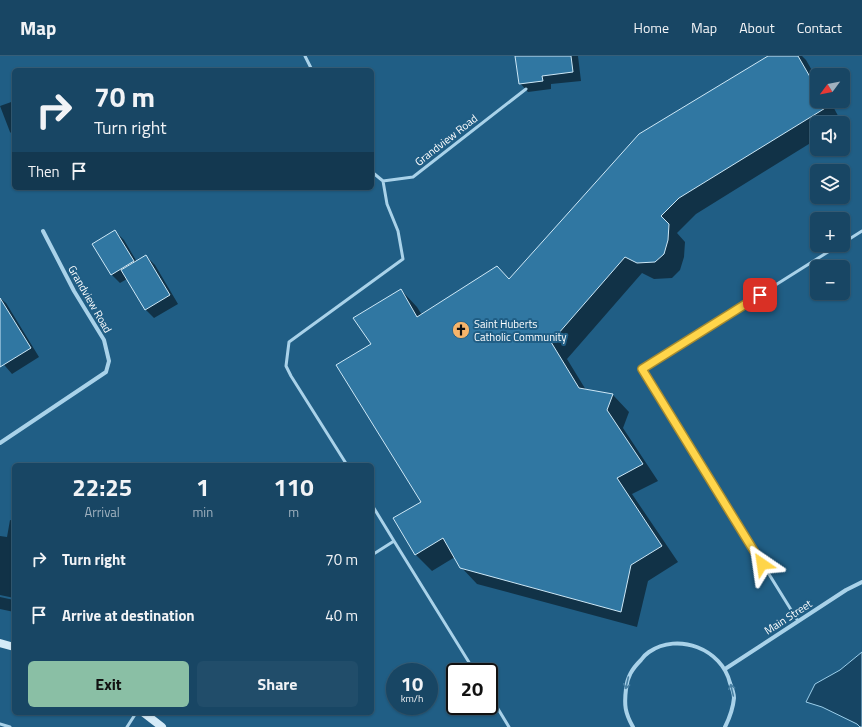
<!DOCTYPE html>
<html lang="en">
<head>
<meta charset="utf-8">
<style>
	body { margin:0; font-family:"Titillium Web",sans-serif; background:#214d6a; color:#f1f3f6; height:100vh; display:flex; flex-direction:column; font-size:15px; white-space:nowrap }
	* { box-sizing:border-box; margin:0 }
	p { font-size:13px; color:#9fb1bf }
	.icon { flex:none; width:22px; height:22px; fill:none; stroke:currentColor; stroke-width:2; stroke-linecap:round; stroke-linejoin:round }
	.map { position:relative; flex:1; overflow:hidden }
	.drawer { position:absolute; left:12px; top:407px; width:362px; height:252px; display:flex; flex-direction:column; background:#184664; border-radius:6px; box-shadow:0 1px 3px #0004,0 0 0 1px #365e78 }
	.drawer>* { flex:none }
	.guide { position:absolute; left:12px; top:12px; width:362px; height:122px; border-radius:6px; box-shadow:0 1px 3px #0004,0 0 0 1px #365e78; background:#184664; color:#f1f3f6; overflow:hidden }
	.needle { width:26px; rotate:238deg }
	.tools { position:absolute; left:810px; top:12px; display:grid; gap:8px }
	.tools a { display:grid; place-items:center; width:40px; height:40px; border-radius:6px; background:#184664; box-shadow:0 1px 3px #0004,0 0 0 1px #365e78; font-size:20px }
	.speed { position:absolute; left:386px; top:607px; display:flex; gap:8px; font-size:20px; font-weight:700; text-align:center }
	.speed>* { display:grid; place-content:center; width:52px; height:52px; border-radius:50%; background:#184664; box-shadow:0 1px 3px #0004,0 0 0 1px #365e78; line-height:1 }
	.speed small { font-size:10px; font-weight:400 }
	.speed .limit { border:2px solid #111; border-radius:6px; background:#fff; color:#111 }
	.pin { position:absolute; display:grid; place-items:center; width:34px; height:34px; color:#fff; margin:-17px; border-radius:8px; box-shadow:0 2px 6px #0006 }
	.me { position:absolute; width:44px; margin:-22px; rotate:328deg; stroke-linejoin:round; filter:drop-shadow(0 0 3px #0008) }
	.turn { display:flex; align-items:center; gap:14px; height:84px; padding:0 16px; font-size:18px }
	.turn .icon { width:52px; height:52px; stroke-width:2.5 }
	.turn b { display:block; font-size:28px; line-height:34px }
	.then { display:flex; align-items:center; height:38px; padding:0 16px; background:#0003; gap:8px; font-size:15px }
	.eta { display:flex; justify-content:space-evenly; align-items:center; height:68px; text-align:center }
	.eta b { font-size:24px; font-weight:700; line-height:28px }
	.action { display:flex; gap:8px; margin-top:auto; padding:8px 16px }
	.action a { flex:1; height:46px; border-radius:6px; background:#8abfa5; color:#111; font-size:16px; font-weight:700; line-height:46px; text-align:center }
	.action a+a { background:#214d6a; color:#f1f3f6 }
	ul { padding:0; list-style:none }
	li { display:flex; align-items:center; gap:12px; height:56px; padding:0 16px }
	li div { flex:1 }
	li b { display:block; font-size:15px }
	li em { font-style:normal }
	header { display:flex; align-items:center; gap:24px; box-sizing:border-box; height:56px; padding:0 20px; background:#184664; border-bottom:1px solid #365e78 }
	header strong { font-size:19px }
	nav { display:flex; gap:22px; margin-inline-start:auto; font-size:14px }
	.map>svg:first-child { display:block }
	.water { fill:#164564; stroke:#9ccfeb }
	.shadow { fill:#0007 }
	.building { fill:#3077a2; stroke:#cde8f7 }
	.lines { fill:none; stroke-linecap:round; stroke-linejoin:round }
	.lane { stroke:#a9d2e9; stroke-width:3 }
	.street { stroke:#a9d2e9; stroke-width:4 }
	.secondary { stroke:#d4eaf7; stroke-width:8 }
	.oneway { stroke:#4981a3 }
	.route-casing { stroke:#a68a30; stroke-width:10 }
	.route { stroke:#ffd54a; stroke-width:7 }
	.labels { text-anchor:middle; stroke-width:4; stroke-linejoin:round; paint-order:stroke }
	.street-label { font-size:11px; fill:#fff; stroke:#205e85 }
	.poi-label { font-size:11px; fill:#fff; stroke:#205e85; text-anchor:start }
</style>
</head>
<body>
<header>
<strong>Map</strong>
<nav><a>Home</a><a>Map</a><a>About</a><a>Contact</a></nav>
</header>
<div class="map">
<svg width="862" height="671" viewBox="0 0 862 671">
	<rect width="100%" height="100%" fill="#205e85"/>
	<path class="water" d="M 862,596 L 862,671 L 860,671 L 857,668 L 822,651 L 806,646 L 815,628 L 840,614 Z"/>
	<path class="shadow" d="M 516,0 L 578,0 L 581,25 L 551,28 L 551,33 L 528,36 L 520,27 Z
		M 770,0 L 802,0 L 806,4 L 817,23 L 817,45 L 830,45 L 842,67 L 817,67 L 817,83 L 696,158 L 677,177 L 685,186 L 684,201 L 680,214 L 672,222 L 654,223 L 642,217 L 567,303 L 586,334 L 613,339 L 629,356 L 623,372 L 658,425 L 632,438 L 678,506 L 648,525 L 637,571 L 477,528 L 461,511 L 455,501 L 432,515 L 416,499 L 395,462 L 422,446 L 372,288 L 401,234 L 417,251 L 422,259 L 510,224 Z
		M 14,45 L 14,80 L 10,76 L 0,50 Z
		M 115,175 L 124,184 L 137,206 L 146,200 L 155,209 L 178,248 L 154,262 L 146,254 L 127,223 L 120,227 L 111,218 Z
		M 0,242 L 6,247 L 39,301 L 12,318 L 0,304 Z
		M 10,464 L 14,465 L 14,542 L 0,539 L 0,480 L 7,481 Z
		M 0,541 L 14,544 L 14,556 L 0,553 Z"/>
	<path class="building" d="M 515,0 L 571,0 L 573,16 L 542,20 L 543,25 L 519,28 Z
		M 768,0 L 798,0 L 817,33 L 817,45 L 824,45 L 827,51 L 679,142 L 661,160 L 669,168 L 668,184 L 664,198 L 655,206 L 637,207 L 625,201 L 551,286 L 579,332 L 613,338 L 607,354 L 643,408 L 617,422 L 662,490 L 631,509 L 621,556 L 460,512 L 443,482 L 415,499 L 393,462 L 421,446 L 336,309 L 371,288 L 353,262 L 401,233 L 417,261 L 497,210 L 509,223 L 639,78 Z
		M 115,174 L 134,205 L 111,219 L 92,188 Z
		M 146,199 L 170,239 L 145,254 L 121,214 Z
		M 0,242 L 31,292 L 0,311 Z"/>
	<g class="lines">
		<path class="lane" d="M 305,0 L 312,14
			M 372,116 L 383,125 L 413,121 L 526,33
			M 843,187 L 862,175
			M 347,409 L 291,320 L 286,310 L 289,286 L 403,203 L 398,175 L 387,148 L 383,125
			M 372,449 L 394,485
			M 372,499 L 394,485 L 475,616
			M 798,565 L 642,313 L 839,189
			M 489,638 L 509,671
			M 0,668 L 10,671
			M 127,671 L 136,657"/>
		<path class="street" d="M 0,387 L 106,316 L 109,305 L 104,284 L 74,235 L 43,175
			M 725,613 L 846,534 L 862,526
			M 633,671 C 625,657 624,649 626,633 C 627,621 632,613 641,604 C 643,601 646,598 649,596 C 678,576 722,593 730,627 C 732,632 734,637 734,642 C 733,653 730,661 725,671"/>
		<path class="secondary" d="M 0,587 L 14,591
			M 144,657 L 162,671"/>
	</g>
	<defs><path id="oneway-shaft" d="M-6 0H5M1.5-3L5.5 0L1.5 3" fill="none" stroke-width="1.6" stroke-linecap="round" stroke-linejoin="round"/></defs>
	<g class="oneway">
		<use href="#oneway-shaft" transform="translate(627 627) rotate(103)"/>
		<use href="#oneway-shaft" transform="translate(732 634) rotate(-103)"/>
	</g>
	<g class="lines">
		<defs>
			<path id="route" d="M 760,239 L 642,313 L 762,508"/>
		</defs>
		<use href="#route" class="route-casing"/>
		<use href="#route" class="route"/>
	</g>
	<defs>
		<symbol id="church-disc" viewBox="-11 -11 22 22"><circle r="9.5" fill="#f6b46a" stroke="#205e85"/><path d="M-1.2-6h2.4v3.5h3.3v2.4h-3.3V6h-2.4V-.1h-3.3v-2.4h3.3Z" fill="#111"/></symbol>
	</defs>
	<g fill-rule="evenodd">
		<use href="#church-disc" x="451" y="264" width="20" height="20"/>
	</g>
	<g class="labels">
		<g class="street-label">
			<text transform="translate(446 84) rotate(-38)" y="4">Grandview Road</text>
			<text transform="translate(90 243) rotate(60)" y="4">Grandview Road</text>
			<text transform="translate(788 561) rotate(-33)" y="4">Main Street</text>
		</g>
		<g class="poi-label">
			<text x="474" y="272">Saint Huberts<tspan x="474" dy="13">Catholic Community</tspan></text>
		</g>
	</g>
</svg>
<div class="tools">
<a><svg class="needle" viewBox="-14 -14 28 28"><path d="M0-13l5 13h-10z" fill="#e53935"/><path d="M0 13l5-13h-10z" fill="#9fb1bf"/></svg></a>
<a><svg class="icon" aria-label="sound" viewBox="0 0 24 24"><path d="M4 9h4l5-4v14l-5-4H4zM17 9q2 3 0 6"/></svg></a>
<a><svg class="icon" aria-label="layers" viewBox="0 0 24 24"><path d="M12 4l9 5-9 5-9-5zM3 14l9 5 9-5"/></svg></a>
<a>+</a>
<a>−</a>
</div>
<div class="speed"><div>10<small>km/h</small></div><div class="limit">20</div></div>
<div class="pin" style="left:760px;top:239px;background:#d93025"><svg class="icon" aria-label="arrive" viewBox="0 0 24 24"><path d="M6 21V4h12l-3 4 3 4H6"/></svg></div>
<svg class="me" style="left:762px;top:508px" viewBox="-20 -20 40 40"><path d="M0-17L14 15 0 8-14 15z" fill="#ffd54a" stroke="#fff" stroke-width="4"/></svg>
<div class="guide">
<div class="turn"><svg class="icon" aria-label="right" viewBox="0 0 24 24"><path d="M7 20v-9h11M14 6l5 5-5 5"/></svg><div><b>70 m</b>Turn right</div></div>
<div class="then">Then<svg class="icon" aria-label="arrive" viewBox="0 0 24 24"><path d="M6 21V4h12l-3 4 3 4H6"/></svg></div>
</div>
<section class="drawer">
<div class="eta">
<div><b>22:25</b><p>Arrival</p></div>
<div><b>1</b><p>min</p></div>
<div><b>110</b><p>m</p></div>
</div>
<ul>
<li><svg class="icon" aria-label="right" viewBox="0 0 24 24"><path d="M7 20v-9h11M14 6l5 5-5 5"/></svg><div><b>Turn right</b></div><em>70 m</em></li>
<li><svg class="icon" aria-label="arrive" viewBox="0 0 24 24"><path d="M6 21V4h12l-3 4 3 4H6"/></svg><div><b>Arrive at destination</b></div><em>40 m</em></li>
</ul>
<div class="action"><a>Exit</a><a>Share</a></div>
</section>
</div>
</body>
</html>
